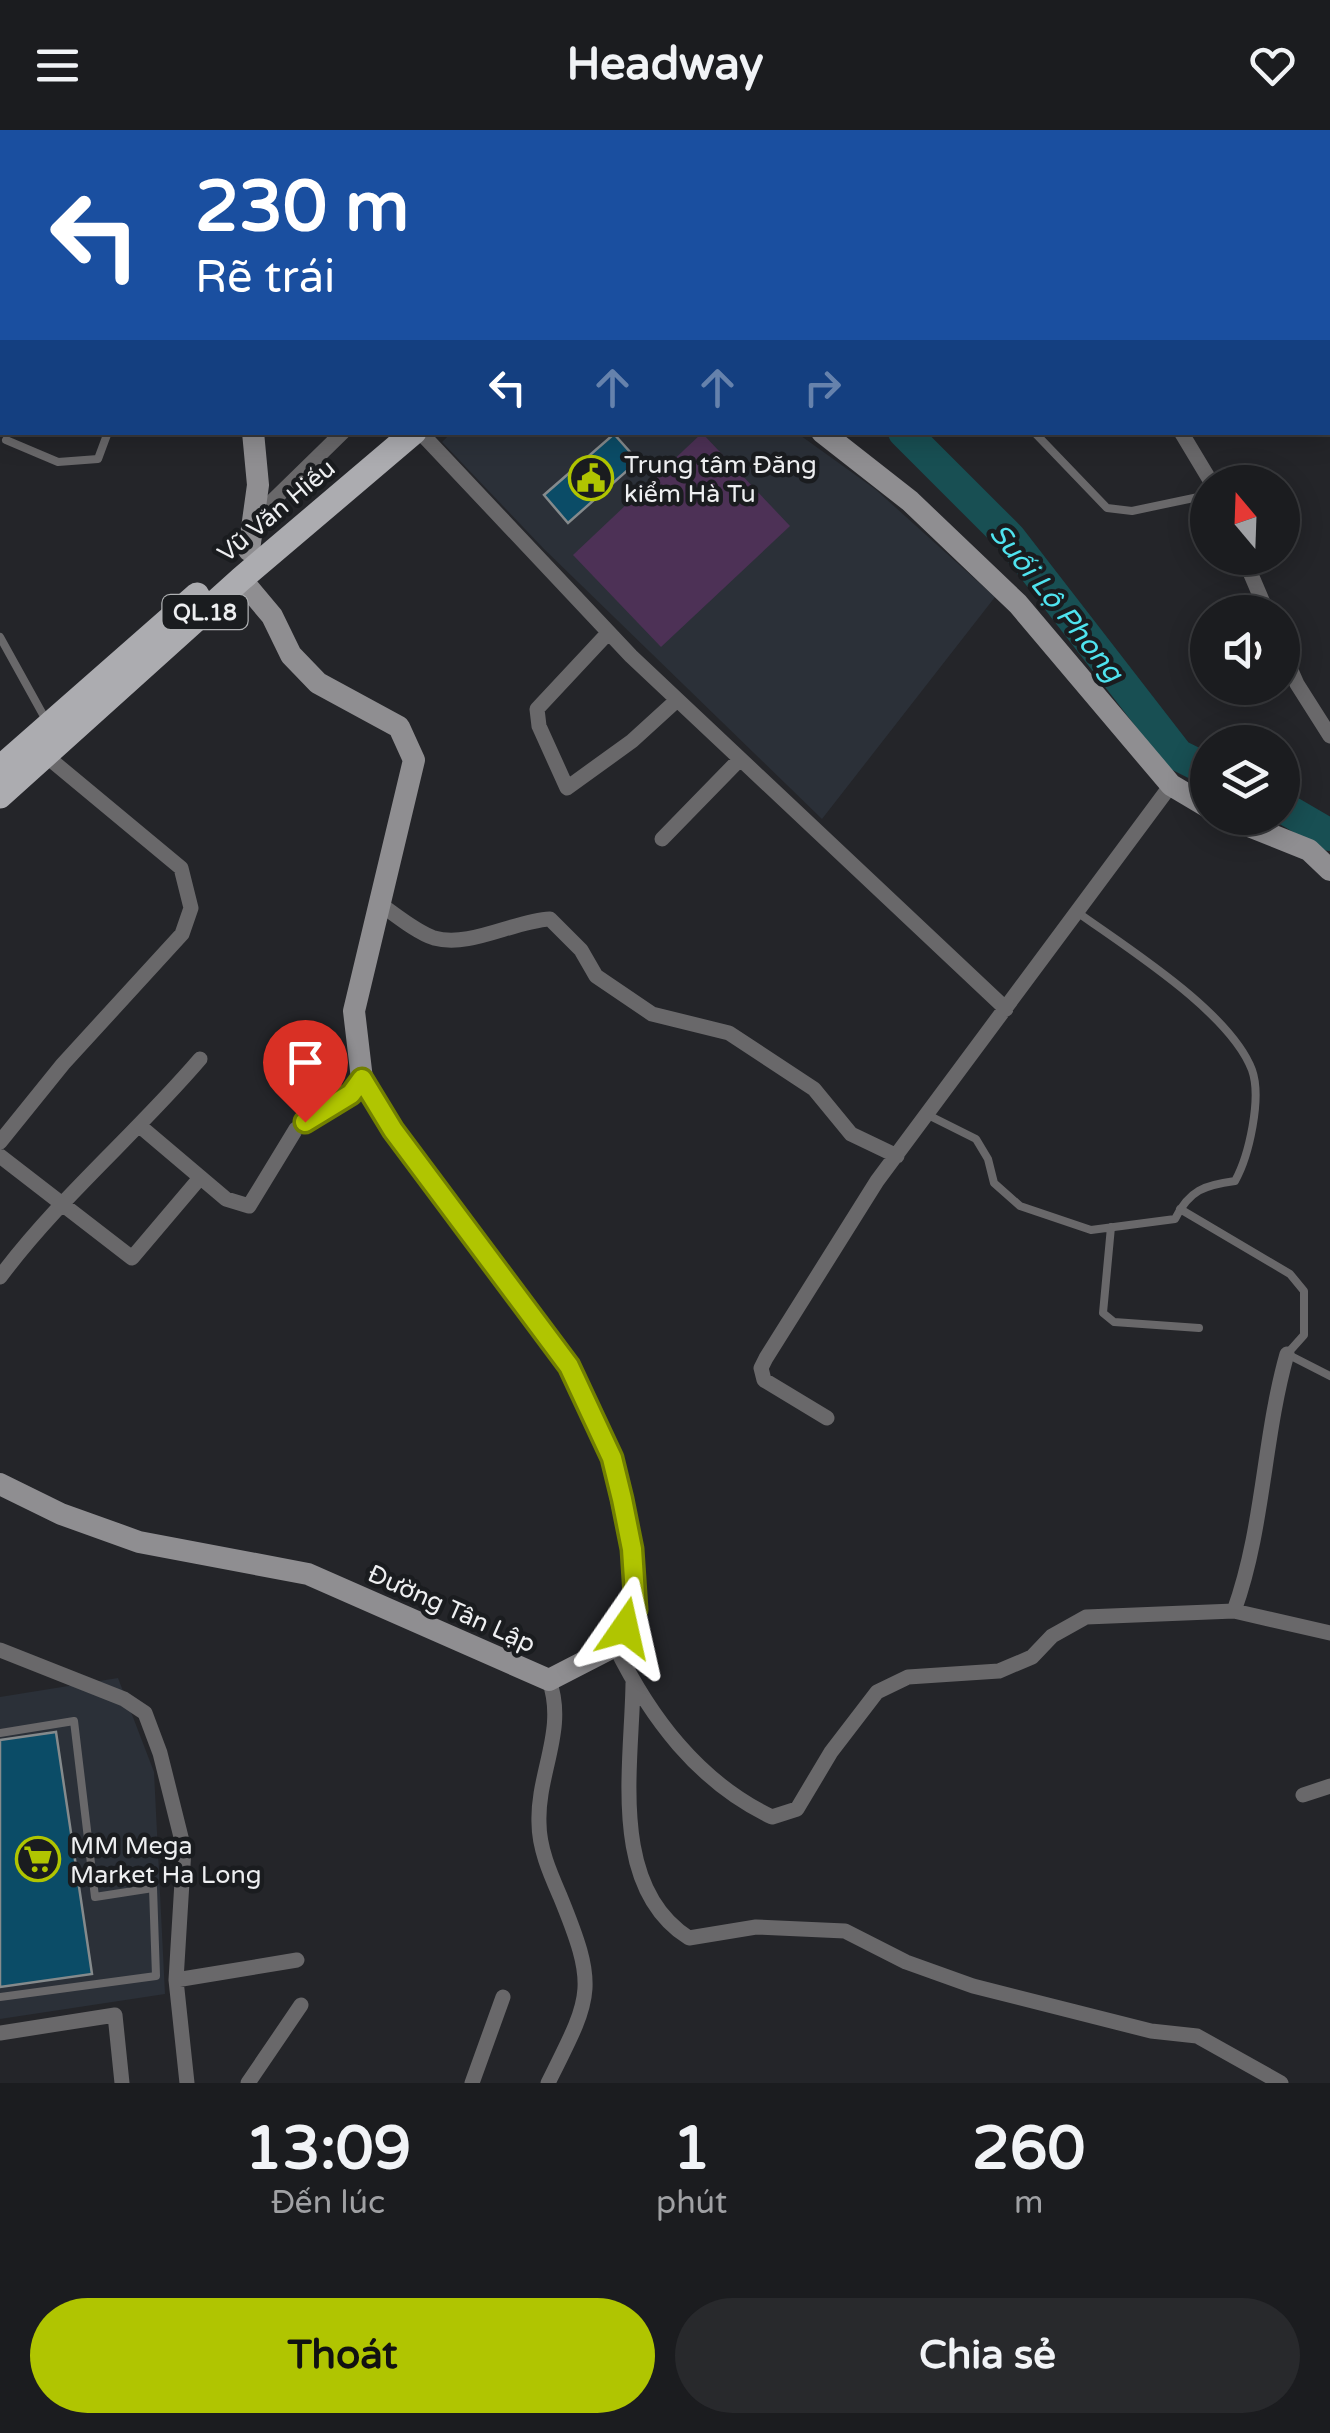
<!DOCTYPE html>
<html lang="vi">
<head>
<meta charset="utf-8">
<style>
	body { margin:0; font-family:"Varela Round",sans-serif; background:#28292c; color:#f1f3f6; height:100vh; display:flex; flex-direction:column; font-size:38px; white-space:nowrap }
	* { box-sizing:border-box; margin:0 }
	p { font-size:32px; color:#a0a1a4 }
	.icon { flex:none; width:55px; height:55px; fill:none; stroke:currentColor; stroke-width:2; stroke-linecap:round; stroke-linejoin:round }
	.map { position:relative; height:1953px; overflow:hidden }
	.side { display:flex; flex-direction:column; background:#1b1c1f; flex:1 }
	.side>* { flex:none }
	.hud { position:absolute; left:0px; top:0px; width:1330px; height:305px; box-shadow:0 5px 25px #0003,0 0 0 2px #393a3d; background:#1a4fa0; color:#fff; overflow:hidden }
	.needle { width:65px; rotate:341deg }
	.fabs { position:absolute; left:1190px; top:335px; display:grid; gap:20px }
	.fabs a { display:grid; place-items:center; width:110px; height:110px; border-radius:50%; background:#1b1c1f; box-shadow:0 5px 25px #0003,0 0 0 2px #393a3d; font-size:50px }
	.pin { position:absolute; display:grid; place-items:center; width:85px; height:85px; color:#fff; margin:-102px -42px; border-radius:50% 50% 50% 0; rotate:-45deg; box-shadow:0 0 10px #0007 }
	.pin .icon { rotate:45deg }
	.me { position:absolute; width:110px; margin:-55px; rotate:11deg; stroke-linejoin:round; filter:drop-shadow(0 0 8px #0008) }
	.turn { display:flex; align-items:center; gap:35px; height:210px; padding:0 30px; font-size:45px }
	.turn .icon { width:130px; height:130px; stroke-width:2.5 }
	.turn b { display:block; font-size:70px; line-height:85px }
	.lanes { display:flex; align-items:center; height:95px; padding:0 30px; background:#0003; justify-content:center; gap:50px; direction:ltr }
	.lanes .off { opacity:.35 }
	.eta { display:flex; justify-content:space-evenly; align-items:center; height:170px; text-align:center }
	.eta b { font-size:60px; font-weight:800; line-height:70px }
	.action { display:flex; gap:20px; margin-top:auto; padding:20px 30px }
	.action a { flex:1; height:115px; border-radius:60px; background:#b0c501; color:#111; font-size:40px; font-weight:800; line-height:115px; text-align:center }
	.action a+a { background:#28292c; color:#f1f3f6 }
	header { display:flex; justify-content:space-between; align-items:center; height:130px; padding:0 30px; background:#1b1c1f; font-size:45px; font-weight:800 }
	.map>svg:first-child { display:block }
	.built { fill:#2b3038 }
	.garden { fill:#4d3156 }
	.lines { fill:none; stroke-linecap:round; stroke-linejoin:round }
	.river { stroke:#184f53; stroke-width:32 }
	.building { fill:#0b4c67; stroke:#858a8c; stroke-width:2.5 }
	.lane { stroke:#69686a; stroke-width:8 }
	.street { stroke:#69686a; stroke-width:15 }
	.secondary { stroke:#8f8e91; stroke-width:22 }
	.primary { stroke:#acacb0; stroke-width:25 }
	.route-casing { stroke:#728001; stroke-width:25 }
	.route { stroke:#b0c501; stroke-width:18 }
	.labels { text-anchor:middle; stroke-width:9; stroke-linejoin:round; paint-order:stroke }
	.shield { fill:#1a1c1f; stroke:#aeb0b2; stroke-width:2.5 }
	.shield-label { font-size:22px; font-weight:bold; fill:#eeeff1 }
	.poi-label { font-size:25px; fill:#eeeff1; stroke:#1a1c1f; text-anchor:start }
	.street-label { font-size:25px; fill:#eeeff1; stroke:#1a1c1f }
	.water-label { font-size:28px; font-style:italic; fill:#4fe3ef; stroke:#1a1c1f }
</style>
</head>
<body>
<header><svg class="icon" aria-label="menu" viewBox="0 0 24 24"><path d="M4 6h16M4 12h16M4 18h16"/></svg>Headway<svg class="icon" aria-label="heart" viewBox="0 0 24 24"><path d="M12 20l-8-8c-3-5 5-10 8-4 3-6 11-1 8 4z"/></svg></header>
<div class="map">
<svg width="1330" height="1953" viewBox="0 0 1330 1953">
	<rect width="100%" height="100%" fill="#242529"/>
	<path class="built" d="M 452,302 L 797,303 L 875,359 L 995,467 L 822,689 L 544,419 L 442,312 Z
		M 118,1548 L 154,1642 L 165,1864 L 0,1889 L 0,1567 Z"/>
	<path class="garden" d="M 702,303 L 790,396 L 661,517 L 573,425 Z"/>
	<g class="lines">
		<path class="river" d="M 552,0 L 553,2
			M 904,302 L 1010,408 L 1178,625 L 1208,640
			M 1282,677 L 1330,705"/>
	</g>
	<path class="building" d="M 614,304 L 638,331 L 568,393 L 544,365 Z
		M 56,1602 L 92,1844 L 0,1857 L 0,1610 Z"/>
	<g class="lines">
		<path class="lane" d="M 1034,302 L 1107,378 L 1132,381 L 1208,365
			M 6,310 L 58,332 L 98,329 L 108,302
			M 0,507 L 46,590
			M 928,985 L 976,1009 L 988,1029 L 994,1053 L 1020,1076 L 1091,1100 L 1175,1089 C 1189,1060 1205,1055 1235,1051 C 1249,1026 1262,968 1252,940 C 1230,882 1127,818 1077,782
			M 1180,1079 L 1290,1144 L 1304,1161 L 1304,1205 L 1287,1224 L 1330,1246
			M 1111,1097 L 1103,1183 L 1114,1192 L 1199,1198
			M 0,1603 L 74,1591 L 95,1767 L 153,1758 L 156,1846 L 0,1867"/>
		<path class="street" d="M 140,0 L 158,2
			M 429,0 L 437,2
			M 1119,0 L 1119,2
			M 691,2 L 694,0
			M 420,302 L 631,526 L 1006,879
			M 1181,302 L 1211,352
			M 253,390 L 343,302
			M 1244,428 L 1267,482
			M 608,503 L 537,579 L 539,596 L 567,658 L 632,611 L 677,570
			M 1282,520 L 1297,554 L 1330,606
			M 662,709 L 740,629
			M 380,774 C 396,785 416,802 434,808 C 470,818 513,791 550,789 L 581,820 L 596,846 L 652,884 L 729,903 L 814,959 L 851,1004 L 897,1026
			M 141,997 L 226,1069 L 249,1076 L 296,999 L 351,964 L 362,949
			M 0,1012 L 63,934 L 182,804 L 191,778 L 181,738 L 45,625
			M 0,1026 L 132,1128 L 199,1049
			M 0,1147 C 60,1067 135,1005 200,929
			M 827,1288 L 764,1250 L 761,1238 L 766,1228 L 877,1051 L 1171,655
			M 1234,1481 C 1264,1398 1263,1309 1287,1224
			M 615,1516 C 650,1587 698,1652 772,1687 L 797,1679 L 831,1622 L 877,1562 L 908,1547 L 999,1541 L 1032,1527 L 1052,1506 L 1086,1487 L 1234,1481 L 1330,1503
			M 0,1520 L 124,1569 L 145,1583 L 160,1623 L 184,1719 L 176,1850 L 187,1953
			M 633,1553 C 632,1635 608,1757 689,1808 L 756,1797 L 845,1801 L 906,1832 L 973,1856 L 1151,1901 L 1197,1906 L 1281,1953
			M 1303,1665 L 1330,1656
			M 176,1850 L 297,1830
			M 0,1903 L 115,1885 L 122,1953
			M 248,1953 L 301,1875
			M 472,1953 L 503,1867
			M 548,1953 C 592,1865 598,1859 560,1766 C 550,1743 539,1718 539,1693 C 537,1643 567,1600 549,1550"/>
		<path class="secondary" d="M 233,0 L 233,2
			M 822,302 L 910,371 L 1018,474 L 1171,655 L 1208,677
			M 249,420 L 258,355 L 253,302
			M 1229,688 L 1309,720 L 1330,740
			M 0,1354 L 61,1384 L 139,1412 L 308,1444 L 549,1550 L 615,1516 L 636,1480 L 632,1419 L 612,1328 L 569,1236 L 393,1000 L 362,949 L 354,881 L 414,630 L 399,597 L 318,553 L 291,525 L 272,486 L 241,449"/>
		<path class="primary" d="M 752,2 L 756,0
			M 799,2 L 805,0
			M 0,638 L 197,465
			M 0,666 L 241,449 L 414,302"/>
	</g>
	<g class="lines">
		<defs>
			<path id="route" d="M 305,992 L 351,964 L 362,949 L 393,1000 L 569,1236 L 612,1328 L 622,1369 L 632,1419 L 636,1480 L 625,1498"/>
		</defs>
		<use href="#route" class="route-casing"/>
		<use href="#route" class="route"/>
	</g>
	<defs>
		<symbol id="civic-ring" viewBox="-11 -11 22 22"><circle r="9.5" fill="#1a1c1f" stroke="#b0c501" stroke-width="1.5"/><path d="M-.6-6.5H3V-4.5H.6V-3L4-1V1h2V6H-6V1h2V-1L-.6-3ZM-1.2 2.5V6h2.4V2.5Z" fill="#b0c501"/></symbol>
		<symbol id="supermarket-ring" viewBox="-11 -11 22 22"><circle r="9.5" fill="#1a1c1f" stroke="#b0c501" stroke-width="1.5"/><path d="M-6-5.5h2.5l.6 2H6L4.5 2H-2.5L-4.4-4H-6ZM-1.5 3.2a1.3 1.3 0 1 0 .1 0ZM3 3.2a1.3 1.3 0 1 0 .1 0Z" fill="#b0c501"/></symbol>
	</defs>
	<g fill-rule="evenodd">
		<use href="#civic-ring" x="566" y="323" width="50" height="50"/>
		<use href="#supermarket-ring" x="13" y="1704" width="50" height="50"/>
	</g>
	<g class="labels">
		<rect class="shield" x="162.5" y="465" width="85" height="34" rx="8"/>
		<g class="shield-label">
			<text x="205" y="490">QL.18</text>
		</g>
		<g class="poi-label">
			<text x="624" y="343">Trung tâm Đăng<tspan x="624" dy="29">kiểm Hà Tu</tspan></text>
			<text x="70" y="1724">MM Mega<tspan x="70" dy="29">Market Ha Long</tspan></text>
		</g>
		<g class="street-label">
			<text transform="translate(276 380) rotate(-40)" y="9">Vũ Văn Hiếu</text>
			<text transform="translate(452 1478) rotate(24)" y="9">Đường Tân Lập</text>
		</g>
		<g class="water-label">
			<text transform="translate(1057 472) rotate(51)" y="10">Suối Lộ Phong</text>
		</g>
	</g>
</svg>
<div class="fabs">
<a><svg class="needle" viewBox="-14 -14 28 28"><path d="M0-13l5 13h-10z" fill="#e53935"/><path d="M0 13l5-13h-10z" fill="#a0a1a4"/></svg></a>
<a><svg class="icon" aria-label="sound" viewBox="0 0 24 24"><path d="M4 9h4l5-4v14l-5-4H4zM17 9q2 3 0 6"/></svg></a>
<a><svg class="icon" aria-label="layers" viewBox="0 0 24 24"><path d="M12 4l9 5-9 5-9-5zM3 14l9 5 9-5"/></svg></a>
</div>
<div class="pin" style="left:305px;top:992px;background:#d93025"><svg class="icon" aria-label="arrive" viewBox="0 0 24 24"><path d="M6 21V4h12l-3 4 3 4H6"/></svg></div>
<svg class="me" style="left:625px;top:1498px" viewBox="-20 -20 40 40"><path d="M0-17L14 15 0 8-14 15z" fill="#b0c501" stroke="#fff" stroke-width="4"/></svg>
<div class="hud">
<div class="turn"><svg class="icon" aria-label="left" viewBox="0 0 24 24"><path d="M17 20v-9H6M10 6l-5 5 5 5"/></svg><div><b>230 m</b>Rẽ trái</div></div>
<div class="lanes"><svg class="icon" aria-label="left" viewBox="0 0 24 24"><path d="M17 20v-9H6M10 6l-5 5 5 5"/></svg><svg class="icon off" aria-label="ahead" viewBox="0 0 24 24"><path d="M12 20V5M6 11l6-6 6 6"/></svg><svg class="icon off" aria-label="ahead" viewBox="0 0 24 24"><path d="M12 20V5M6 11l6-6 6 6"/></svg><svg class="icon off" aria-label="right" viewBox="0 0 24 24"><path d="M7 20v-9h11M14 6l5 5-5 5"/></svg></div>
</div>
</div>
<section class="side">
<div class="eta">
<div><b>13:09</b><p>Đến lúc</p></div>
<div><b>1</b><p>phút</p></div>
<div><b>260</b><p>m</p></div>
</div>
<div class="action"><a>Thoát</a><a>Chia sẻ</a></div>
</section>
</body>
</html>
